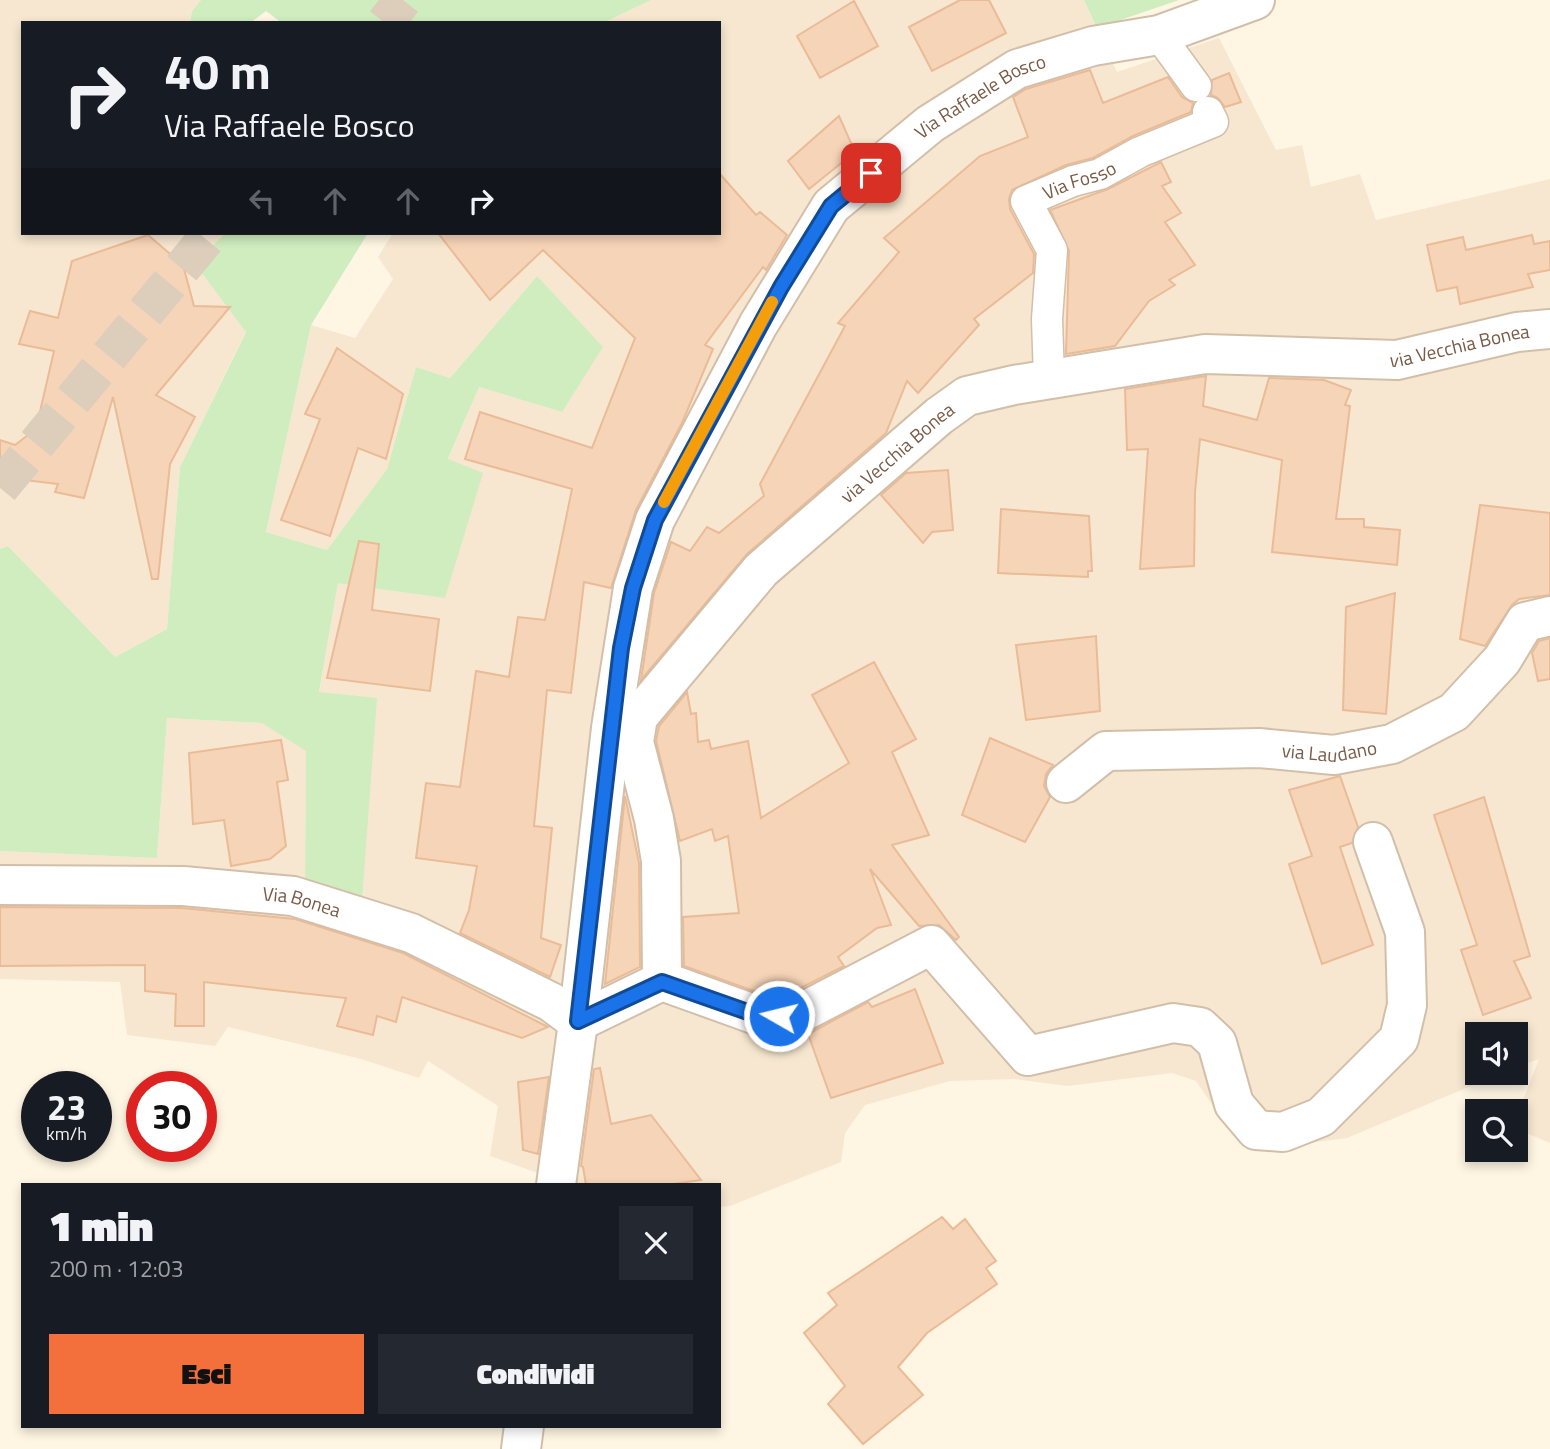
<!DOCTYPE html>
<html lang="it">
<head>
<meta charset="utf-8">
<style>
	body { margin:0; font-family:"Titillium Web",sans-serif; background:#242831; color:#f1f3f6; height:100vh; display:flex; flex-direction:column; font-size:26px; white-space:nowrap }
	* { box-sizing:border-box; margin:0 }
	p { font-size:23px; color:#9ea1a6 }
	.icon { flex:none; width:38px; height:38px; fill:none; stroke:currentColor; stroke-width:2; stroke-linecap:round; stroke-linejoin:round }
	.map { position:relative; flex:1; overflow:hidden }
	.drawer { position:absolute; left:21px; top:1183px; width:700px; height:245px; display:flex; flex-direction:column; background:#171b24; border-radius:0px; box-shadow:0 4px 10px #0003 }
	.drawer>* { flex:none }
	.guide { position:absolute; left:21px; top:21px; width:700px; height:214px; border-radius:0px; box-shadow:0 4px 10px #0003; background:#171b24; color:#f1f3f6; overflow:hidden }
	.buttons { position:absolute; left:1465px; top:1022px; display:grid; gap:14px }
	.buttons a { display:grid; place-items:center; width:63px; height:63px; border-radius:0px; background:#171b24; box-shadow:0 4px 10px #0003; font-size:35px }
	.speed { position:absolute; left:21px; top:1071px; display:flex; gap:14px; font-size:35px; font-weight:700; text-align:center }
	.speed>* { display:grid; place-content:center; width:91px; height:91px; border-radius:50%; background:#171b24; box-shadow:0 4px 10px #0003; line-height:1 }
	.speed small { font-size:18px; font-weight:400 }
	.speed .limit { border:10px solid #d22; background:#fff; color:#111 }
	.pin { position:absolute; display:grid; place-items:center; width:60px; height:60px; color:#fff; margin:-30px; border-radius:14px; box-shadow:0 4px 10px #0006 }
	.me { position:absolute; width:77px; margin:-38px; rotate:278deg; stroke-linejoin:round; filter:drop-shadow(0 0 5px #0008) }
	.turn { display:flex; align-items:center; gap:24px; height:147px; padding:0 28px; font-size:32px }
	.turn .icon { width:91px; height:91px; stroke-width:2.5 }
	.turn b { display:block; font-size:49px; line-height:60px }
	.lanes { display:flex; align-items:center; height:66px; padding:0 28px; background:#0003; justify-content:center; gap:35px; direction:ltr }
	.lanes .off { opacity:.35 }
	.round { display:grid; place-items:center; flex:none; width:74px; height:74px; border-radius:0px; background:#242831 }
	.overview { display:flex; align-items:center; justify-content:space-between; height:119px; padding:0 28px }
	h1 { font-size:42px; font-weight:800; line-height:52px }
	.action { display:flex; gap:14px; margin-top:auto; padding:14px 28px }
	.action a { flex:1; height:80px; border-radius:0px; background:#f3703c; color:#111; font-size:28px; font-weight:800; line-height:80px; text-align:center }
	.action a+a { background:#242831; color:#f1f3f6 }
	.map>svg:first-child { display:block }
	.residential { fill:#f7e7d0 }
	.green { fill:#cfedbf }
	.building { fill:#f6d4b7; stroke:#eabb96; stroke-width:2 }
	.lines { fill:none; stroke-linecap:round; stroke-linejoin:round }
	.trunk-tunnel { stroke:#dccebb; stroke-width:38; stroke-dasharray:38 19; stroke-linecap:butt }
	.pedestrian-casing { stroke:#d2bfaa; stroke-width:33 }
	.minor-casing { stroke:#d2bfaa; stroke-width:42 }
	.tertiary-casing { stroke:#d2bfaa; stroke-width:42 }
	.pedestrian { stroke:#fff; stroke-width:30 }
	.minor { stroke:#fff; stroke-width:38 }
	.tertiary { stroke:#fff; stroke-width:38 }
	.route-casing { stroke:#114b97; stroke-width:18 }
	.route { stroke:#1a73e8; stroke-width:12 }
	.slow { stroke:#f59e0b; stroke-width:12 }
	.labels { text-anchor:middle; stroke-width:5; stroke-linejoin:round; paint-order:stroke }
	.street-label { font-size:19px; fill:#785b46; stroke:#fff8ea }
</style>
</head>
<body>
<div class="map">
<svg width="1550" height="1449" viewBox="0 0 1550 1449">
	<rect width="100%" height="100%" fill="#fef5e2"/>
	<path class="residential" d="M 0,0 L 201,0 L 192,11 L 190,23 L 23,23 L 23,233 L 225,233 L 195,264 L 246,331 L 180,467 L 167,629 L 115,657 L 8,546 L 0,549 Z
		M 651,0 L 1084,0 L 1117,72 L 1219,38 L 1276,150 L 1302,145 L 1311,187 L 1360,174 L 1376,220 L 1550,179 L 1550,1143 L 1516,1129 L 1516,1118 L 1539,1059 L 1516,1067 L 1516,1034 L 1477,1034 L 1477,1073 L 1502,1073 L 1347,1138 L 1277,1147 L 1252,1142 L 1227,1127 L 1196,1081 L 1172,1073 L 1067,1086 L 1015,1079 L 950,1081 L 865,1105 L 845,1133 L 841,1162 L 730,1206 L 719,1207 L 719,1185 L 538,1185 L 538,1173 L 490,1156 L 498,1106 L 428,1061 L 419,1078 L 361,1059 L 228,1027 L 215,1046 L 127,1035 L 120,982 L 0,979 L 0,851 L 157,858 L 167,718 L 262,723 L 306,750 L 305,885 L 376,698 L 319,693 L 338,583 L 448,460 L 479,387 L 562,412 L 537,276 L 450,378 L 416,367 L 387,469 L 327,550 L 266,532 L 311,325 L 355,338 L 393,279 L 378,257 L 393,233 L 719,233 L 719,23 L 603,23 Z"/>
	<path class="green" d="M 201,0 L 651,0 L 603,23 L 282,23 L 266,11 L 250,23 L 190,23 L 192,11 Z
		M 1084,0 L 1179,0 L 1097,28 Z
		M 225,233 L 368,233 L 311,325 L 266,532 L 327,550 L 387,469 L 416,367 L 450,378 L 537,276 L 603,347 L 562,412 L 479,387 L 448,459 L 483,473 L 445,598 L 338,583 L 319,692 L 377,698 L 362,900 L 305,886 L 306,751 L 262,723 L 167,718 L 157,858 L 0,851 L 0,549 L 8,546 L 115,657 L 167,629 L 180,467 L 246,332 L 195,264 Z"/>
	<path class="building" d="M 960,0 L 989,0 L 1006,33 L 932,71 L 909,27 Z
		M 854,1 L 878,46 L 820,78 L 797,36 Z
		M 1090,70 L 1103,103 L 1168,77 L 1182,97 L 1193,103 L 1191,112 L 1133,136 L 1093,158 L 1066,165 L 1012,190 L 1009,199 L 1010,209 L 1034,254 L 1033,273 L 974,319 L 979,325 L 918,393 L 907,381 L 886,433 L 747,554 L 641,680 L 654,593 L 671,542 L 690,551 L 707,527 L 719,533 L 764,496 L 760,484 L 845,326 L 838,323 L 899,252 L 884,238 L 980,156 L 1028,137 L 1013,97 L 1026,89 Z
		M 1229,73 L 1241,102 L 1225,107 L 1218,98 L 1211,95 L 1212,80 Z
		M 839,116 L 855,152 L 809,189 L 788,161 Z
		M 1161,162 L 1171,182 L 1162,186 L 1181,213 L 1165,222 L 1195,265 L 1169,280 L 1175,285 L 1149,301 L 1115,346 L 1066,354 L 1069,251 L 1050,210 L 1108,189 Z
		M 719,173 L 756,215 L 760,212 L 787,235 L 766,270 L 763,267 L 705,345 L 713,349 L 682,423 L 636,510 L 611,588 L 584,582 L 571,693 L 547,690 L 534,826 L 552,828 L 541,938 L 561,945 L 550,977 L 460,933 L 469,910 L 477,866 L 416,858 L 426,783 L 460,787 L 476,671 L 509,677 L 518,617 L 545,620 L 572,489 L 465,459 L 480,412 L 592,448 L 635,338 L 543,250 L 490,300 L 438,233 L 719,233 Z
		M 148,235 L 183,265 L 194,306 L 230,307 L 156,395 L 195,417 L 170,464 L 158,579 L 152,579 L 113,397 L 84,498 L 55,492 L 58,484 L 0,477 L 0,440 L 15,445 L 36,429 L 54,351 L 19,344 L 30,311 L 58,318 L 72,261 Z
		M 1532,235 L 1534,244 L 1550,241 L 1550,270 L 1528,274 L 1533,287 L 1460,304 L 1457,287 L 1437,291 L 1427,245 L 1463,237 L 1466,250 Z
		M 337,348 L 403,394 L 386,459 L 358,448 L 330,536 L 281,520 L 320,419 L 305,414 Z
		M 1206,376 L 1203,406 L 1257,420 L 1269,378 L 1324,380 L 1351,390 L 1345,405 L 1350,406 L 1336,519 L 1364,519 L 1364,527 L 1400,530 L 1397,565 L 1272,552 L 1282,460 L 1200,439 L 1195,492 L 1194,566 L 1140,569 L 1148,449 L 1127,450 L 1125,389 Z
		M 948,470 L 953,530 L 932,532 L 923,543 L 881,495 L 906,473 Z
		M 1480,505 L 1550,513 L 1550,595 L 1519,599 L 1512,605 L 1485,646 L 1460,639 Z
		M 1001,509 L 1089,516 L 1092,571 L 1088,571 L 1088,577 L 998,573 Z
		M 359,541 L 379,544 L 372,610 L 439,619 L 430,691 L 327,678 Z
		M 1395,593 L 1386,714 L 1343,710 L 1346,607 Z
		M 1096,636 L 1100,711 L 1026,720 L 1016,645 Z
		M 1550,638 L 1550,679 L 1538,681 L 1532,653 L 1539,641 Z
		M 874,662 L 916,739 L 892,752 L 929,835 L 892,845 L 959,937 L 956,940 L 939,925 L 919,926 L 870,869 L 891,925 L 877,928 L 838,957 L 844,966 L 791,993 L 765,995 L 684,966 L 683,917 L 739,913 L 728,836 L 715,841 L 712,829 L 680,841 L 656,741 L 659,726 L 687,692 L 691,714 L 696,713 L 698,742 L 709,740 L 711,749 L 748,741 L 761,818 L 849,763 L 812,695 Z
		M 990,738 L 1053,765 L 1046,774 L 1044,786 L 1050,797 L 1025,842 L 962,815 Z
		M 281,740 L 288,780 L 277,782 L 286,846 L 270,859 L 231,866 L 224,820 L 193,824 L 189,753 Z
		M 1340,776 L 1358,827 L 1352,843 L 1340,847 L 1373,945 L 1322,964 L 1289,864 L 1312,856 L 1289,790 Z
		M 625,796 L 639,863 L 640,967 L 605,984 Z
		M 1484,797 L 1530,956 L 1514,961 L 1531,998 L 1483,1015 L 1461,950 L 1477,945 L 1434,815 Z
		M 0,907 L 182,908 L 295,919 L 403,953 L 548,1027 L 522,1038 L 402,997 L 396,1022 L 377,1016 L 373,1035 L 337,1026 L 346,998 L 204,982 L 204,1026 L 175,1026 L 176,994 L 145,991 L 145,965 L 0,966 Z
		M 915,989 L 943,1063 L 831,1098 L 808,1034 L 868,1002 L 872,1007 Z
		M 600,1068 L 611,1124 L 651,1115 L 701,1180 L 666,1185 L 586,1185 L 583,1167 L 581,1166 L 594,1069 Z
		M 549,1077 L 538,1154 L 523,1150 L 518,1082 Z
		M 942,1217 L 953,1229 L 965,1219 L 996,1261 L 986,1268 L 997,1284 L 927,1333 L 898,1367 L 923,1395 L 863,1444 L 828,1404 L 845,1386 L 804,1333 L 837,1305 L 828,1293 Z"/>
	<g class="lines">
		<path class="trunk-tunnel" d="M 385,23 L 403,0
			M 0,488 L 211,233"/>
		<defs>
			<g id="pedestrian">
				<path d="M 1159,35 L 1196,86"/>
				<path id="s1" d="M 1049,379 L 1047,319 L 1052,250 L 1026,201 L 1073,181 L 1100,174 L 1140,152 L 1213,122 L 1208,112"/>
			</g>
			<g id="minor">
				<path id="s2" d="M 1066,783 L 1106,751 L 1259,748 L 1334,755 L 1392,744 L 1454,712 L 1502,660 L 1525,622 L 1550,616"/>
				<path id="s3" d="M 0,885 L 183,886 L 293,896 L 411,933 L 551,1002 L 578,1022 L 662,981 L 762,1017 L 797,1015 L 931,945 L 1028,1056 L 1173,1023 L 1200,1027 L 1217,1043 L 1234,1104 L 1256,1130 L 1283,1132 L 1321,1117 L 1399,1039 L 1407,1005 L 1405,932 L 1373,842"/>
				<path id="s4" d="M 662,981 L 661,861 L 654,819 L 634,742 L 638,717 L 761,570 L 939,416 L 967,396 L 1014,385 L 1205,354 L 1397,360 L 1517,332 L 1550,329"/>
			</g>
			<g id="tertiary">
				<path id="s5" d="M 556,1185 L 578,1022 L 611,728 L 633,588 L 655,520 L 758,325 L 831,206 L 930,124 L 1017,69 L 1093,46 L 1159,35 L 1255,0"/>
				<path d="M 521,1449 L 524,1426"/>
			</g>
		</defs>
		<use href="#pedestrian" class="pedestrian-casing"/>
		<use href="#minor" class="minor-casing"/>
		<use href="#tertiary" class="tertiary-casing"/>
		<use href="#pedestrian" class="pedestrian"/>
		<use href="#minor" class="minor"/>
		<use href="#tertiary" class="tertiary"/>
	</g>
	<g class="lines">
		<defs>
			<path id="route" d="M 779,1016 L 762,1017 L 662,982 L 578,1021 L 621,648 L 633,588 L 655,520 L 781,287 L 831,206 L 871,173"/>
		</defs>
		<use href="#route" class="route-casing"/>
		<use href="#route" class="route"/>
		<path class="slow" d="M 664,502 L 772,302"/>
	</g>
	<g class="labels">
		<g class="street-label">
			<text dy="7" stroke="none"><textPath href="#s5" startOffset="1220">Via Raffaele Bosco</textPath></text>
			<text dy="7" stroke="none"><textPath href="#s1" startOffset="242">Via Fosso</textPath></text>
			<text dy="7" stroke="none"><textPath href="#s4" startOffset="1227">via Vecchia Bonea</textPath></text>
			<text dy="7" stroke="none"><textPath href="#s4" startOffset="639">via Vecchia Bonea</textPath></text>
			<text dy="7" stroke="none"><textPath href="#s2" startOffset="275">via Laudano</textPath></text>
			<text dy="7" stroke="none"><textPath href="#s3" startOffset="303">Via Bonea</textPath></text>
		</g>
	</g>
</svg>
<div class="buttons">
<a><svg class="icon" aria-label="sound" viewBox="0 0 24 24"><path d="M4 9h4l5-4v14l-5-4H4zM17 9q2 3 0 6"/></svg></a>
<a><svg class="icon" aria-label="search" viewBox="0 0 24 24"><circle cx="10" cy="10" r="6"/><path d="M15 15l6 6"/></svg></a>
</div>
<div class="speed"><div>23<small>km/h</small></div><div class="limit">30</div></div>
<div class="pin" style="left:871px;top:173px;background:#d93025"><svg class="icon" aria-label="arrive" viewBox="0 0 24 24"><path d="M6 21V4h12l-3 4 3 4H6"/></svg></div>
<svg class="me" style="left:779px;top:1016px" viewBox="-20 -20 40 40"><circle r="17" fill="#1a73e8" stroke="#fff" stroke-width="3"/><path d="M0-11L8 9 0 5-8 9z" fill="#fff"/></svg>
<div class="guide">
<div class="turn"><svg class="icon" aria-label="right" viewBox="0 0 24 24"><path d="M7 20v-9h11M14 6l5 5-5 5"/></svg><div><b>40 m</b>Via Raffaele Bosco</div></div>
<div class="lanes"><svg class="icon off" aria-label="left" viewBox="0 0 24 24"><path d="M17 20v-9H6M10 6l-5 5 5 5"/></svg><svg class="icon off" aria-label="ahead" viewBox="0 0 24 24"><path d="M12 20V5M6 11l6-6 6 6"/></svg><svg class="icon off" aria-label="ahead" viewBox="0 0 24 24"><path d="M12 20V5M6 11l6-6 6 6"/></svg><svg class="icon" aria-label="right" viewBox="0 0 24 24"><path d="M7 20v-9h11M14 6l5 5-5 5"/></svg></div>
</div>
<section class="drawer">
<div class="overview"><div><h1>1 min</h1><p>200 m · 12:03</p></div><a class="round"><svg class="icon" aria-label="close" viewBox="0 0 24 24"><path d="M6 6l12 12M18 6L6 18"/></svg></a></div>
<div class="action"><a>Esci</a><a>Condividi</a></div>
</section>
</div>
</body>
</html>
